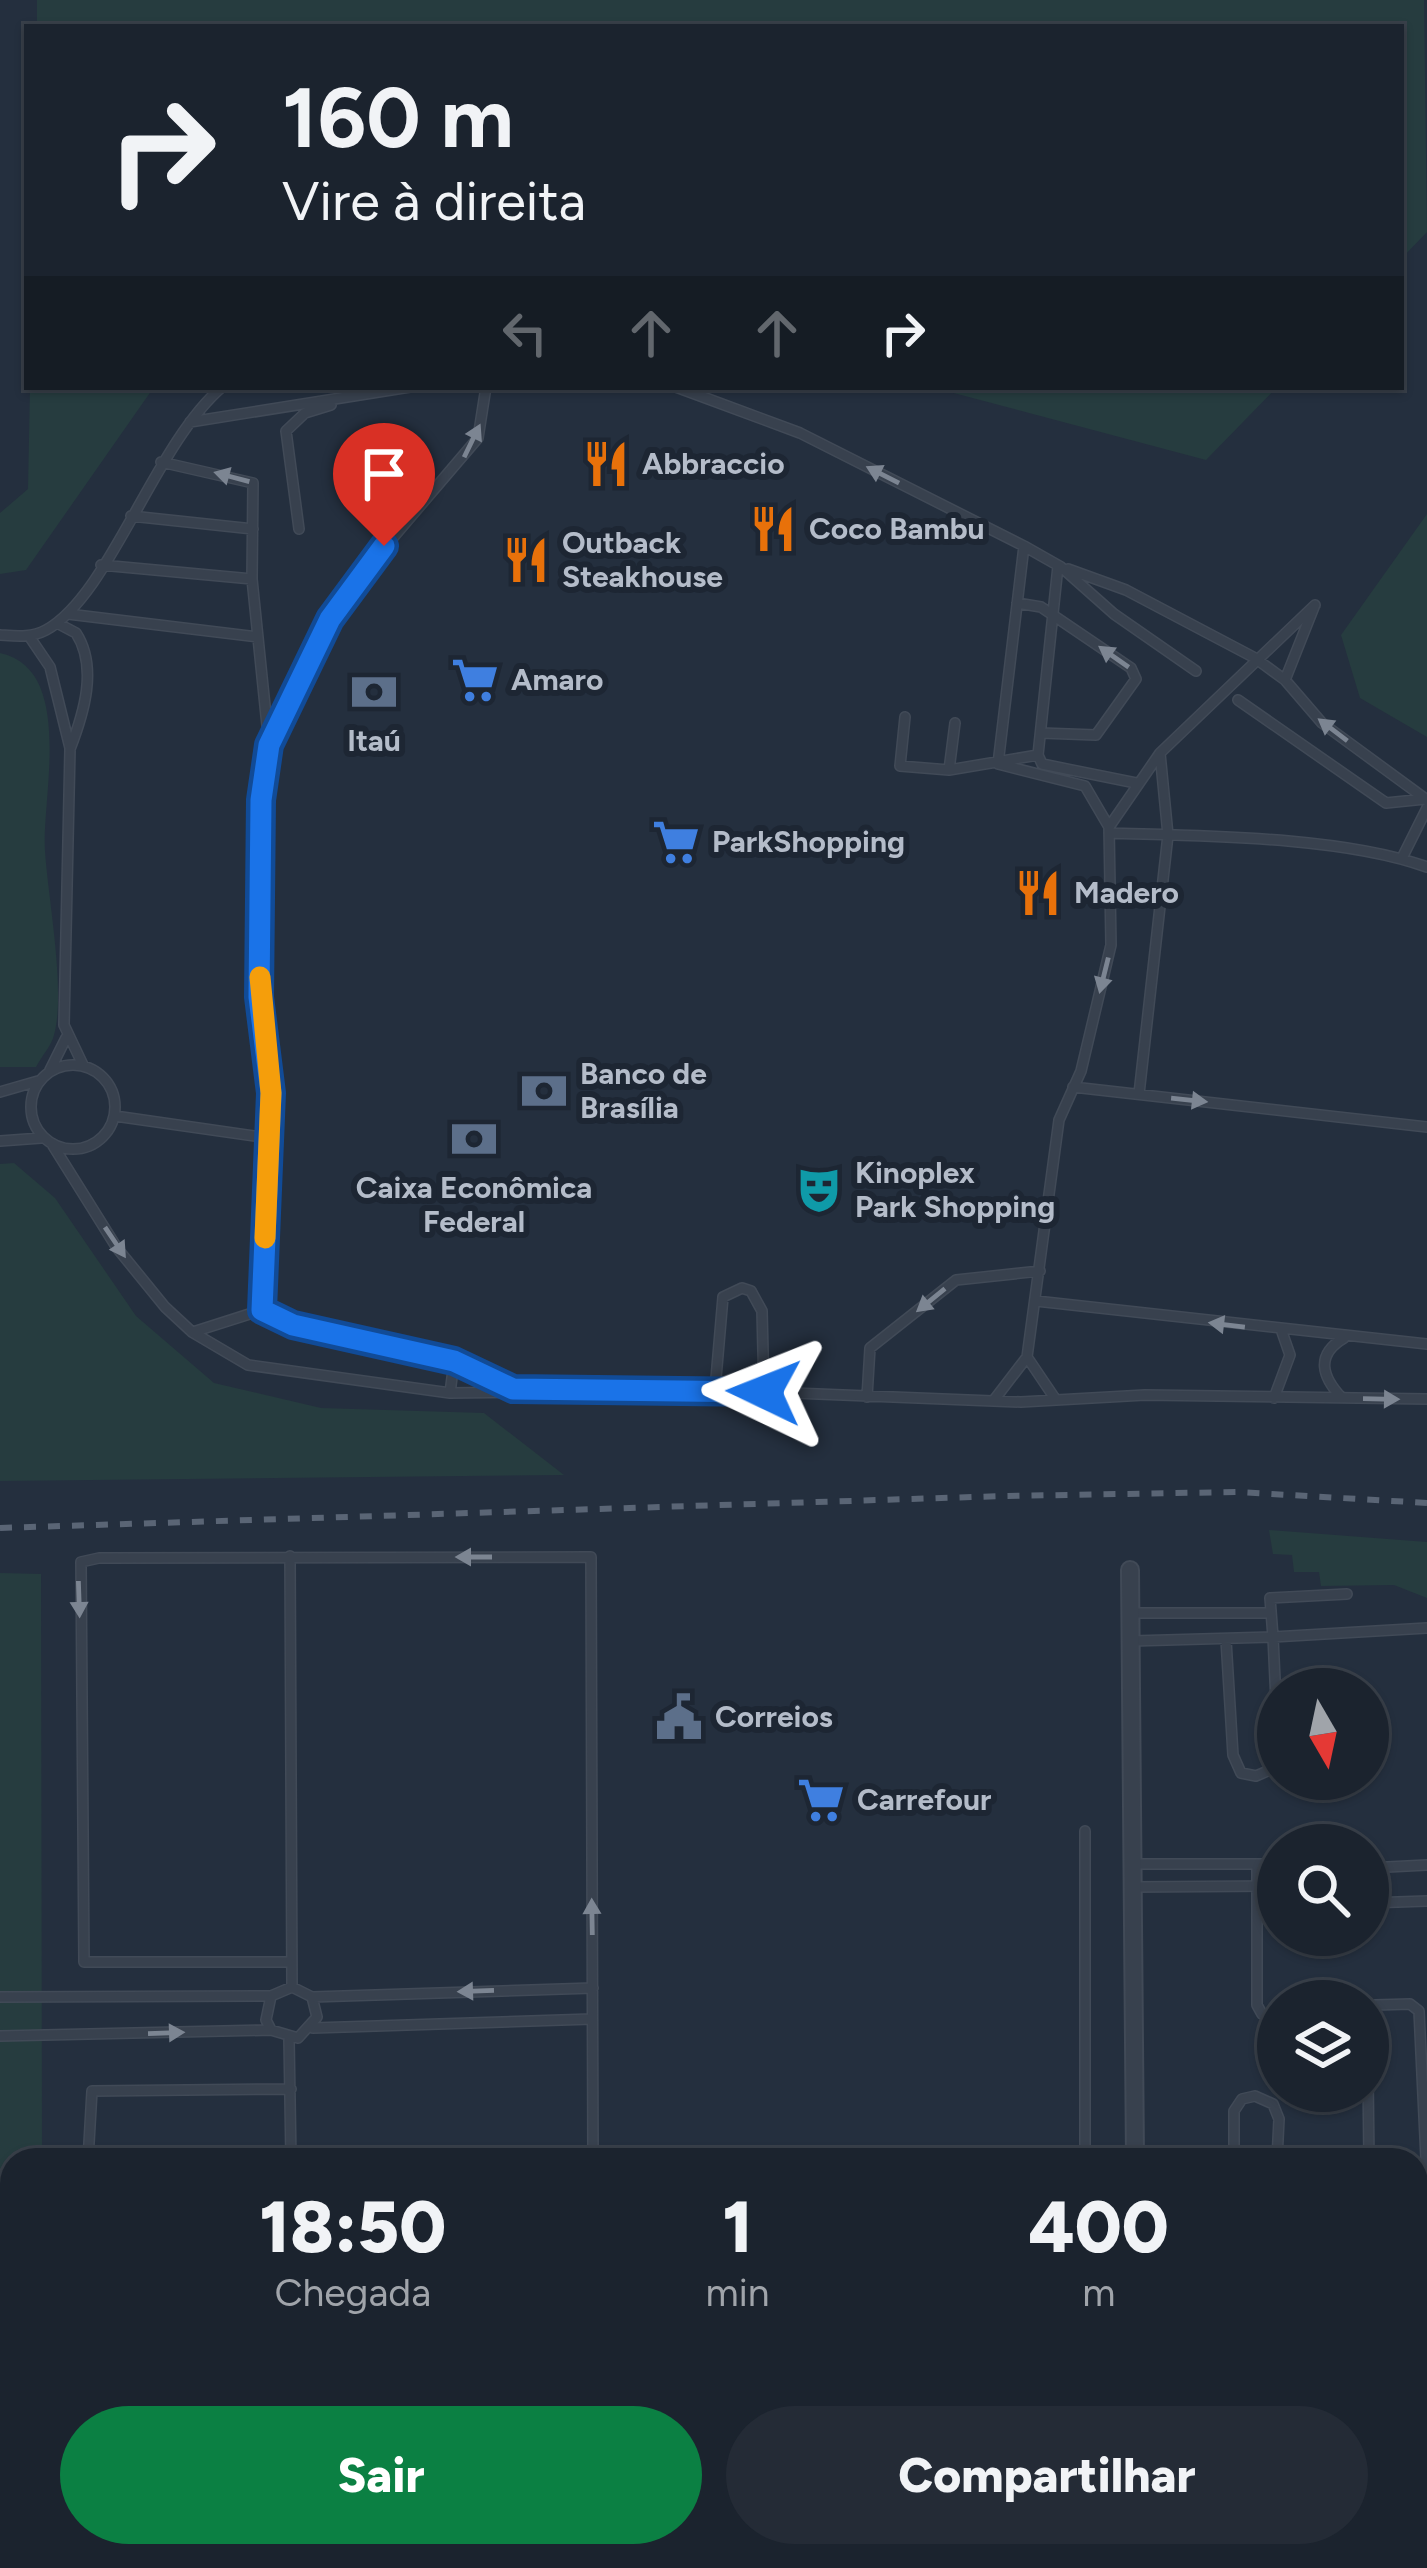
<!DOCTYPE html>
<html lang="pt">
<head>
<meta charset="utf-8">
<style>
	body { margin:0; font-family:Figtree,sans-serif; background:#242b36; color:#f1f3f6; height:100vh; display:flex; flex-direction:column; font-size:45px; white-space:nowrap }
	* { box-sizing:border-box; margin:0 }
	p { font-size:39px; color:#a0a4aa }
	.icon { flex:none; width:66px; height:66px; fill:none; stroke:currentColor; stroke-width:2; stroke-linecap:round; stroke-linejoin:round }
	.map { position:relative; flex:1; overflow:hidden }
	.side { position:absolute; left:0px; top:2148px; width:1428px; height:420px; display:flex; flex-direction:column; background:#1b232e; border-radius:36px 36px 0 0; box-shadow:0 3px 9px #0004,0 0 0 3px #39404a }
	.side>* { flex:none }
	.hud { position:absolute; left:24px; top:24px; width:1380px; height:366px; border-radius:0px; box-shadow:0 3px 9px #0004,0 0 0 3px #39404a; background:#1b232e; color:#f1f3f6; overflow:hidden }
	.needle { width:78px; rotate:171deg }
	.controls { position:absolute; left:1257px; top:1668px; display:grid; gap:24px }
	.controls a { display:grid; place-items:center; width:132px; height:132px; border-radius:50%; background:#1b232e; box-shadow:0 3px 9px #0004,0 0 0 3px #39404a; font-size:60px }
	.pin { position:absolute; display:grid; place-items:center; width:102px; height:102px; color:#fff; margin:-123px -51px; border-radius:50% 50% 50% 0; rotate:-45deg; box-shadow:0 0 12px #0007 }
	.pin .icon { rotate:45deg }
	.me { position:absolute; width:132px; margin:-66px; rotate:272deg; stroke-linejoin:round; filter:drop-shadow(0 0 9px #0008) }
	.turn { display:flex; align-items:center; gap:42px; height:252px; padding:0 60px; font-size:54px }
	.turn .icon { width:156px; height:156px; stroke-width:2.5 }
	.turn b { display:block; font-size:84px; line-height:102px }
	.lanes { display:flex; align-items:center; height:114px; padding:0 60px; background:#0003; justify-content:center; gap:60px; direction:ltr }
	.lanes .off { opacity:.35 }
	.eta { display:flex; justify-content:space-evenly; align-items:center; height:204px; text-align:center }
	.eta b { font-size:72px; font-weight:800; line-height:84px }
	.button { display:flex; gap:24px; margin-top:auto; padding:24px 60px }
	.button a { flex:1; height:138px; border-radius:72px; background:#0b8043; color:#fff; font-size:48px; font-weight:800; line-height:138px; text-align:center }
	.button a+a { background:#242b36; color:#f1f3f6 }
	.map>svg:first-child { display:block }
	.green { fill:#263c3f }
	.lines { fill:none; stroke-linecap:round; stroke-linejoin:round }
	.service-casing { stroke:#414a57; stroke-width:12 }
	.minor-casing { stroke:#414a57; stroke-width:20 }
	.tertiary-casing { stroke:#414a57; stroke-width:24 }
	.service { stroke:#38414e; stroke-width:9 }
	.minor { stroke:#38414e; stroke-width:16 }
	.tertiary { stroke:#38414e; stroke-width:21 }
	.rail { stroke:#5a6575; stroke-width:6; stroke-dasharray:12 12; stroke-linecap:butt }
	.oneway { fill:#7c8592 }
	.route-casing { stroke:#114b97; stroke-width:30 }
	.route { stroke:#1a73e8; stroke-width:21 }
	.slow { stroke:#f59e0b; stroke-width:21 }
	.labels { text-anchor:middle; stroke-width:12; stroke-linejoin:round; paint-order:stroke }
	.poi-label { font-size:30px; font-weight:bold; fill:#b4bcc9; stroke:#1d2633; text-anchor:start }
</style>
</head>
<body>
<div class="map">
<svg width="1427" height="2568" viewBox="0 0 1427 2568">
	<rect width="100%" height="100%" fill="#242f3e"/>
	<path class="green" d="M 37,0 L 1424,0 L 1427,232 L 1401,259 L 1401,27 L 37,27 Z
		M 30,387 L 154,387 L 26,570 L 0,574 L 0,513 L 28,489 Z
		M 931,387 L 1277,387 L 1206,460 Z
		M 1427,514 L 1427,737 L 1360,698 L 1341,635 Z
		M 0,653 C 76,669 41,800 45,851 C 48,898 66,991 54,1035 C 52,1045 41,1057 36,1067 L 0,1067 Z
		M 14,1163 L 55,1198 L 136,1316 L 214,1383 L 321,1408 L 484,1413 L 564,1475 L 0,1481 L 0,1164 Z
		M 1269,1530 L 1427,1542 L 1427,1598 L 1394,1585 L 1321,1586 L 1319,1572 L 1294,1572 L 1292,1555 L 1273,1554 Z
		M 0,1573 L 41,1574 L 42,2160 L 12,2160 L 12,2481 L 0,2480 Z
		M 1427,2362 L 1427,2506 L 1416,2511 L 1416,2363 Z
		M 800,2556 L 1320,2556 L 1325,2568 L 793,2568 Z"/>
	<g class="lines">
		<defs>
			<path id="service" d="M 676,387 L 800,433 L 1024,546 L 1061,567 L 1114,614 L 1196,671
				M 190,422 L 410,387
				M 161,462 L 253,483 L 252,579 L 269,745
				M 131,516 L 253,529
				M 299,529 L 286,431 L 305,413 L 331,405
				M 101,565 L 252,579
				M 1068,569 L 1126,590 L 1255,658 L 1285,680 L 1322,723 L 1427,800
				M 1017,603 L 1041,607 L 1131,668 L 1136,679 L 1096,735 L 1041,733
				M 68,614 L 258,637
				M 57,623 L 76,633 C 98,667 84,713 70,749 L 64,1025 L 83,1065
				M 0,635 C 16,636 31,638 46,630 C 110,595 154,445 222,387
				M 29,636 L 50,667 L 70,748
				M 1285,680 L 1314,607
				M 1238,700 L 1386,803 L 1425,799
				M 905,717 L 900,766 L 949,770 L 1038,755
				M 1038,755 L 1058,566
				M 1038,755 L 1042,764 L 1136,783
				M 998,764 L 1024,546
				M 998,764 L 1085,786 L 1109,827
				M 949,770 L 955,723
				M 1109,833 C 1201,836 1342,836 1427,867
				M 1402,858 L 1427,808
				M31 1107a42 42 0 1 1 84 0a42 42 0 1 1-84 0Z
				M 50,1070 L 66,1038
				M 1073,1087 L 1427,1127
				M 0,1092 L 38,1081
				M 1139,1094 L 1168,835 L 1160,753
				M 115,1116 L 268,1138
				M 0,1141 L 41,1138
				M 52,1144 L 117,1248 L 165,1307 L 192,1332 L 248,1365 L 450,1393 L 715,1390 L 1021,1402 L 1145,1395 L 1427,1399
				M 1036,1301 L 1427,1344
				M 262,1310 L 271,1093 L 259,997 L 261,799 L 269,745 L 318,641 L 350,588 L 478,438 L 486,387
				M 193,1332 L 262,1310 L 293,1325 L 454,1362 L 508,1387
				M 1027,1357 L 1054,1397
				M 715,1390 L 723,1297 L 742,1288 L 751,1291 L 762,1311 L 764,1392
				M 450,1393 L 454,1362
				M 867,1397 L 870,1348 L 956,1280 L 1040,1271
				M 1274,1398 L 1290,1355 L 1282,1332
				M 1342,1398 C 1322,1377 1315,1355 1344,1338
				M 994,1400 L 1027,1357 L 1059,1120 L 1081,1071 L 1111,945 L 1109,827 L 1160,753 L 1315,605
				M 290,1556 L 292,1987
				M 1131,1613 L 1271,1613
				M 1226,1640 L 1233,1755 L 1241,1773 L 1256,1776 L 1272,1769 L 1278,1744 L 1273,1637 L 1427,1628
				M 1132,1641 L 1273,1637 L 1270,1598 L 1347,1594
				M 1133,1864 L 1257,1864 L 1257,2005 L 1262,2014 L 1278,2019
				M 1257,1864 L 1278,1864
				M 1368,1868 L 1427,1865
				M 1133,1887 L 1278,1886
				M 1368,1903 L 1427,1901
				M 290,1962 L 84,1962 L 81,1562 L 99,1558 L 591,1557 L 593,2160
				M 0,1997 L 271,1996
				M 312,1997 L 593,1988
				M 1368,2011 L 1375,2005 L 1410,2004 L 1419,2011 L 1427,2180
				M 313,2028 L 592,2019
				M 0,2036 L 271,2030 L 298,2038 L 317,2017 L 312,1997 L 292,1987 L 271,1996 L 266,2020 L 271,2030
				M 289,2039 L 291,2160
				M 1368,2076 L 1369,2160
				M 88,2160 L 92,2091 L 291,2089
				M 1085,2160 L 1085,1831
				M 1234,2160 L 1234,2111 L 1242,2099 L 1255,2096 L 1273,2104 L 1279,2119 L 1277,2160
				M 1416,2232 L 1427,2219
				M 1416,2373 L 1427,2373"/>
			<path id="minor" d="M 1130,1570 L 1135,2160
				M 1416,2342 L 1427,2342"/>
			<path id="tertiary" d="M 1416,2526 L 1427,2526
				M 0,2533 L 12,2533
				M 785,2556 L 785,2568
				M 1334,2556 L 1337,2568"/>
		</defs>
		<use href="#service" class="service-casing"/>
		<use href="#minor" class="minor-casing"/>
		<use href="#tertiary" class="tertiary-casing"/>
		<use href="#service" class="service"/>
		<use href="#minor" class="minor"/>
		<use href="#tertiary" class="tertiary"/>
		<path class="rail" d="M 0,1528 L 1005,1496 L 1238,1492 L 1427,1503"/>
	</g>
	<defs><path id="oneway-solid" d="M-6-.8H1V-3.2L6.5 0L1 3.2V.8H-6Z" transform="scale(3)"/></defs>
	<g class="oneway">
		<use href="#oneway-solid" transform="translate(472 441) rotate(-64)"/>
		<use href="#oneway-solid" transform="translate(883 475) rotate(-153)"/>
		<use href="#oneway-solid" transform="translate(232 477) rotate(-165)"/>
		<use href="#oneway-solid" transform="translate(1114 657) rotate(-145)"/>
		<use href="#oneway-solid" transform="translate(1333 730) rotate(-143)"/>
		<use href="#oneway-solid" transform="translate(1104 975) rotate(104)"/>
		<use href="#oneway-solid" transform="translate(1189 1100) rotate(6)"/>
		<use href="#oneway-solid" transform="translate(115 1242) rotate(56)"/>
		<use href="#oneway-solid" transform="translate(931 1300) rotate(141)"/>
		<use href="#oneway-solid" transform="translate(1227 1325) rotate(-173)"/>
		<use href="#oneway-solid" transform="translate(1381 1399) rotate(1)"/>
		<use href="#oneway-solid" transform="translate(474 1557) rotate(-180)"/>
		<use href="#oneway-solid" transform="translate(79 1599) rotate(88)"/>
		<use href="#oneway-solid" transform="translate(592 1917) rotate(-91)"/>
		<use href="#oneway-solid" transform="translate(476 1991) rotate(178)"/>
		<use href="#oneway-solid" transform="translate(166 2033) rotate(-2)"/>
	</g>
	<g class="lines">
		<defs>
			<path id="route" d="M 384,546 L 330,619 L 269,745 L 261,800 L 259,997 L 271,1093 L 262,1310 L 293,1325 L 454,1361 L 513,1389 L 764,1392"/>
		</defs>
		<use href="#route" class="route-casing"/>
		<use href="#route" class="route"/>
		<path class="slow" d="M 260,977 L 271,1093 L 265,1238"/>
	</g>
	<defs>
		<symbol id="restaurant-bare" viewBox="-9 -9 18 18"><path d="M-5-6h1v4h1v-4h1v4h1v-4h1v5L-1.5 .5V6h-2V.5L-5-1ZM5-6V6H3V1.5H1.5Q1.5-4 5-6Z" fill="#e8710a" stroke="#1d2633" stroke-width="2.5" paint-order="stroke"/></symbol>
		<symbol id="supermarket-bare" viewBox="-9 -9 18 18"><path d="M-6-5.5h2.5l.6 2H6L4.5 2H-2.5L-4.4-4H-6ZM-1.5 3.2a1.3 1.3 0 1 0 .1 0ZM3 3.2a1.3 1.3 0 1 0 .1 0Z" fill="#3f7fe0" stroke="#1d2633" stroke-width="2.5" paint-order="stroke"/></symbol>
		<symbol id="bank-bare" viewBox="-9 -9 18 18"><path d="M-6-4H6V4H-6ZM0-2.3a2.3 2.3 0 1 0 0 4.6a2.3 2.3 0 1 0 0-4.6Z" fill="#5c6f8a" stroke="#1d2633" stroke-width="2.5" paint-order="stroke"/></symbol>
		<symbol id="theatre-bare" viewBox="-9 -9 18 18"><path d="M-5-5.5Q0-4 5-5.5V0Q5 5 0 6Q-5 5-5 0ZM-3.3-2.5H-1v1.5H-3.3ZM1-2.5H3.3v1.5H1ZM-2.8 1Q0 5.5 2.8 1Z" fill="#0f9aa8" stroke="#1d2633" stroke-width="2.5" paint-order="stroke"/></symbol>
		<symbol id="civic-bare" viewBox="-9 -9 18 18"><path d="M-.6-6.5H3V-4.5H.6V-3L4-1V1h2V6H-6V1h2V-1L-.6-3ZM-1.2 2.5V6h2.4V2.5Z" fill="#5c6f8a" stroke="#1d2633" stroke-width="2.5" paint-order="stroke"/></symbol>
	</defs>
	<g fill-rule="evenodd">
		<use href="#restaurant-bare" x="573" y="431" width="66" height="66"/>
		<use href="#restaurant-bare" x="740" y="496" width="66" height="66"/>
		<use href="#restaurant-bare" x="493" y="527" width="66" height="66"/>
		<use href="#supermarket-bare" x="442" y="647" width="66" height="66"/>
		<use href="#bank-bare" x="341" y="659" width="66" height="66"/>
		<use href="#supermarket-bare" x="643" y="809" width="66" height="66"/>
		<use href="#restaurant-bare" x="1005" y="860" width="66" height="66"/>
		<use href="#bank-bare" x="511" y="1058" width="66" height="66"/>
		<use href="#bank-bare" x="441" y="1106" width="66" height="66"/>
		<use href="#theatre-bare" x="786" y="1157" width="66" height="66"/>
		<use href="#civic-bare" x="646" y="1684" width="66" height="66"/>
		<use href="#supermarket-bare" x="788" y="1767" width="66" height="66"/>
	</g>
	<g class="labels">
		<g class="poi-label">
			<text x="642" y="474">Abbraccio</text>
			<text x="809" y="539">Coco Bambu</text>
			<text x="562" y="553">Outback<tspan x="562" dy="34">Steakhouse</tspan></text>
			<text x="511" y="690">Amaro</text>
			<text x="374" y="751" text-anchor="middle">Itaú</text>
			<text x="712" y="852">ParkShopping</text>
			<text x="1074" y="903">Madero</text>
			<text x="580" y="1084">Banco de<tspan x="580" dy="34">Brasília</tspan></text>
			<text x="855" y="1183">Kinoplex<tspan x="855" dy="34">Park Shopping</tspan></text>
			<text x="474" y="1198" text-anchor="middle">Caixa Econômica<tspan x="474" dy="34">Federal</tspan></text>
			<text x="715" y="1727">Correios</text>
			<text x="857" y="1810">Carrefour</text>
		</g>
	</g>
</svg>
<div class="controls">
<a><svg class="needle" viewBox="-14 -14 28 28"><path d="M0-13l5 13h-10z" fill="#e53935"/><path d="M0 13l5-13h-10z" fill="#a0a4aa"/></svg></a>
<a><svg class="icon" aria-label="search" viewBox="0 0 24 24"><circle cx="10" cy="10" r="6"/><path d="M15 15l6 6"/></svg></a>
<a><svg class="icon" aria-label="layers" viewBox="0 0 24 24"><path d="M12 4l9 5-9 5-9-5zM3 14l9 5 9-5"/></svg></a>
</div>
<div class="pin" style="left:384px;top:546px;background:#d93025"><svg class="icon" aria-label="arrive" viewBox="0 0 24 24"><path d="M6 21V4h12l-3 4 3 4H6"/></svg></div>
<svg class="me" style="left:764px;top:1392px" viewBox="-20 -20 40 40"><path d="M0-17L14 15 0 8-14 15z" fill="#1a73e8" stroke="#fff" stroke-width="4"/></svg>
<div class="hud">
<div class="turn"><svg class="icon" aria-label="right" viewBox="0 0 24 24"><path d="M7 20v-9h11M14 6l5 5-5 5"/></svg><div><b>160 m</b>Vire à direita</div></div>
<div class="lanes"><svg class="icon off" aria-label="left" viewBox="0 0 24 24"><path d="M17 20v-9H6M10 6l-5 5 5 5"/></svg><svg class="icon off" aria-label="ahead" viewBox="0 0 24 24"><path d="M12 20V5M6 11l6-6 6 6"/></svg><svg class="icon off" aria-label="ahead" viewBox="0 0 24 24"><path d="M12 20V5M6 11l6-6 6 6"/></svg><svg class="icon" aria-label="right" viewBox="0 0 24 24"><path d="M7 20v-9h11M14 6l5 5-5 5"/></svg></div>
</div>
<section class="side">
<div class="eta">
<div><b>18:50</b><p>Chegada</p></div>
<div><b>1</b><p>min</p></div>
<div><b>400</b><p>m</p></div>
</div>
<div class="button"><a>Sair</a><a>Compartilhar</a></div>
</section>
</div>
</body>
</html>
